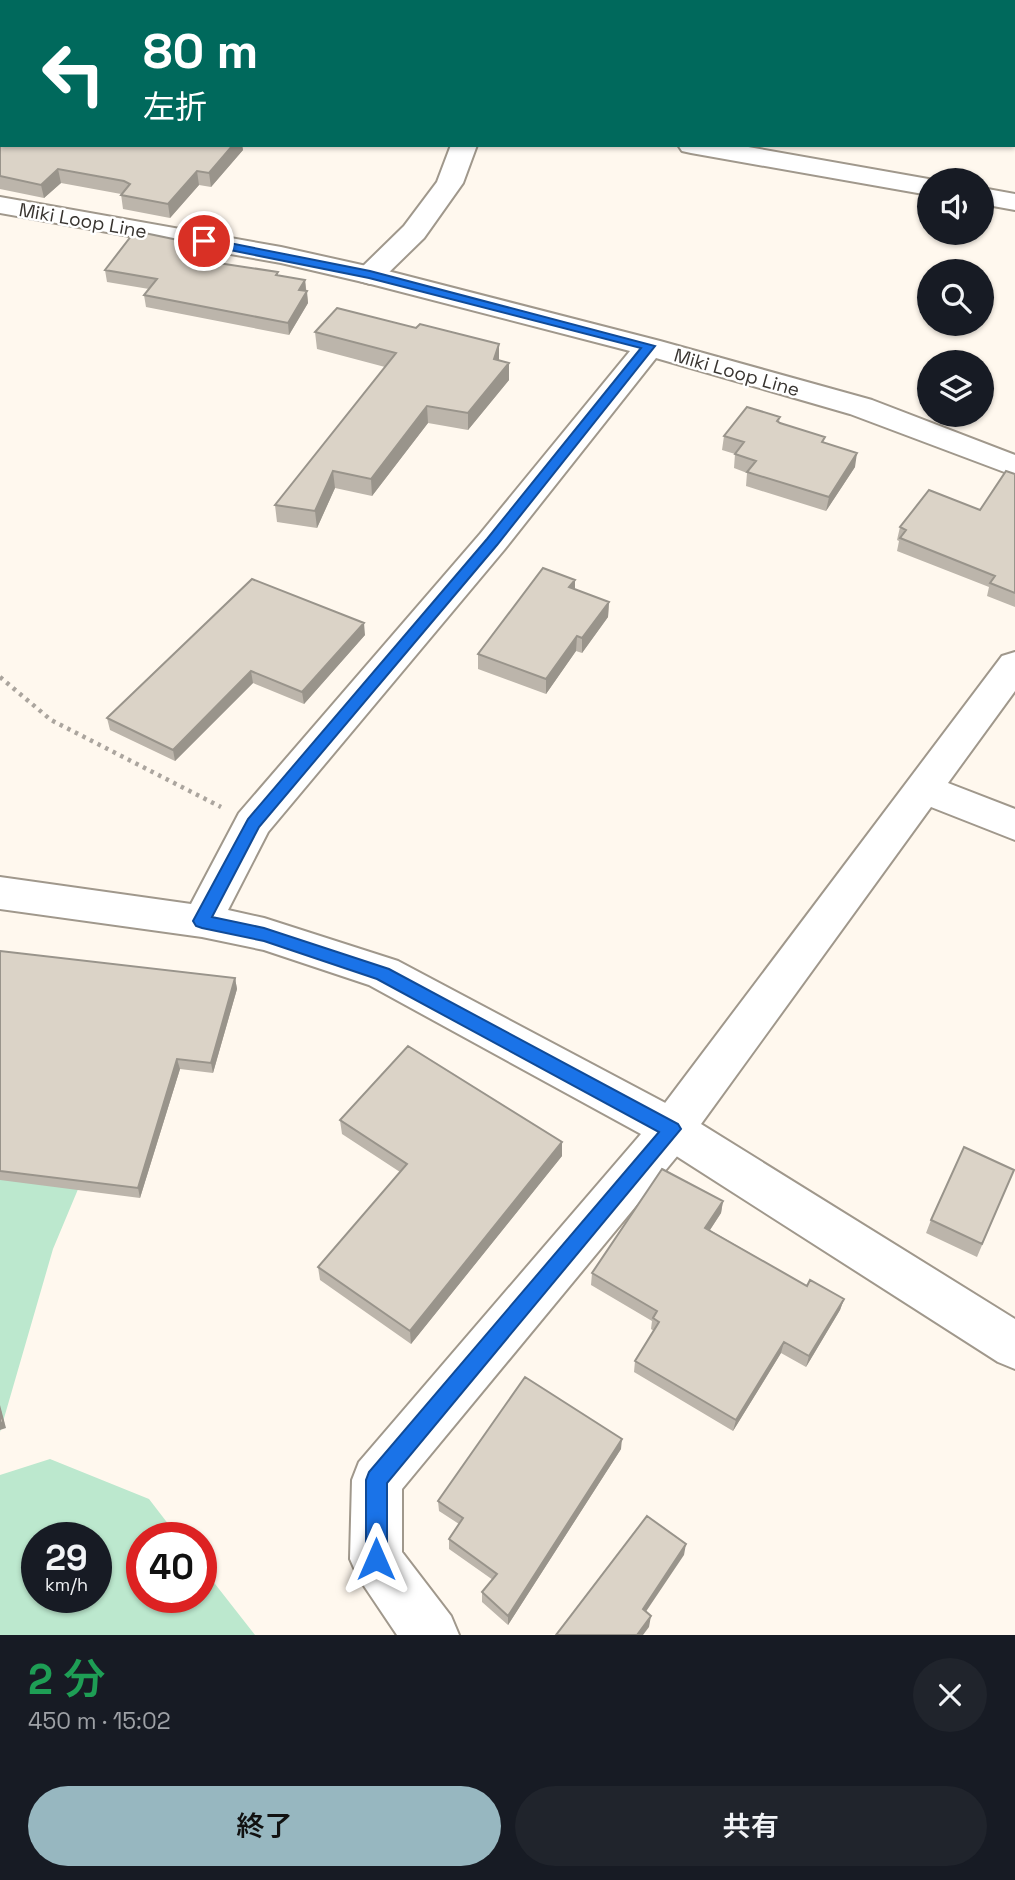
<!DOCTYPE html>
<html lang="ja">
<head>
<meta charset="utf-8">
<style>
	body { margin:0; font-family:"Space Grotesk","Noto Sans JP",sans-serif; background:#20242c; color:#f1f3f6; height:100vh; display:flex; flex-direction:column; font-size:26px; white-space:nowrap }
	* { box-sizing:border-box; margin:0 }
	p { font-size:23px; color:#9ea1a6 }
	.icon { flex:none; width:38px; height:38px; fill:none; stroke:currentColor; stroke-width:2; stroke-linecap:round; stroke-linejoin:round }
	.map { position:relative; height:1635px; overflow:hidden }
	.details { display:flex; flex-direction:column; background:#171b24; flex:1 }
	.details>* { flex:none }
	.top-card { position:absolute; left:0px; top:0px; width:1015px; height:147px; box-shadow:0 2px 5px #0004; background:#00695c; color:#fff; overflow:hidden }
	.fabs { position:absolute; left:917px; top:168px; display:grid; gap:14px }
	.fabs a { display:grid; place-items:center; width:77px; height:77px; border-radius:50%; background:#171b24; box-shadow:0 2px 5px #0004; font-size:35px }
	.speed { position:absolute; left:21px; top:1522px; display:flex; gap:14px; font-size:35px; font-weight:700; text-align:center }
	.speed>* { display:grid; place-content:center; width:91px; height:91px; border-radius:50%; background:#171b24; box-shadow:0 2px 5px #0004; line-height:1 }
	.speed small { font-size:18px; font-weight:400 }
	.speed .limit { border:10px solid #d22; background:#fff; color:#111 }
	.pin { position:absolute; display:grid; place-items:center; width:60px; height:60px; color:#fff; margin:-30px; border:4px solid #fff; border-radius:50%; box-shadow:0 2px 7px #0007 }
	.me { position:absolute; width:77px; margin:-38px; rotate:0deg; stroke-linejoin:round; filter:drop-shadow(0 0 5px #0008) }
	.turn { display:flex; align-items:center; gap:24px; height:147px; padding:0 28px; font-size:32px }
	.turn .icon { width:91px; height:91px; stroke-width:2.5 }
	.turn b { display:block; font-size:49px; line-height:60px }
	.round { display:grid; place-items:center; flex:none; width:74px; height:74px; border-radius:37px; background:#20242c }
	.summary { display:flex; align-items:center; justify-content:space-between; height:119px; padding:0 28px }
	h1 { font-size:42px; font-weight:600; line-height:52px; color:#1e9e55 }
	.action { display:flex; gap:14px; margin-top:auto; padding:14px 28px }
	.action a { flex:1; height:80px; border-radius:42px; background:#97b7c0; color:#111; font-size:28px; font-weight:600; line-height:80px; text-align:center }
	.action a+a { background:#20242c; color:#f1f3f6 }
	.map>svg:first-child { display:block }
	.green { fill:#bce8ce; fill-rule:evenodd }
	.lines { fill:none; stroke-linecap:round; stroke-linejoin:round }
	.stream { fill:#86aab6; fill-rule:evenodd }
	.street-casing { stroke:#a0988c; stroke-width:4 }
	.secondary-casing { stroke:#a0988c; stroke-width:4 }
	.path { stroke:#aba59e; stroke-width:4.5; stroke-dasharray:3.5 5; stroke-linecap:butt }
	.street { fill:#fff; fill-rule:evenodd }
	.secondary { fill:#fff; fill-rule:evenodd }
	.wall { fill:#bcb5ab }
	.shaded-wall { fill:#99948b }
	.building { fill:#dbd3c7; stroke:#99948b; stroke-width:2 }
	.route { fill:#1a73e8; stroke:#114b97; stroke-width:2 }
	.labels { text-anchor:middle; stroke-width:5; stroke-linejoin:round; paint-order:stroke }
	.far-street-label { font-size:19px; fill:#383430; stroke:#fff }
</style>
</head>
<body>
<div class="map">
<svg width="1015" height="1635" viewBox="0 0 1015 1635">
	<rect width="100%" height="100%" fill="#fff8ee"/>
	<path class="green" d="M 25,0 L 525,0 L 31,2 Z
		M 0,957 L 163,986 L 53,1249 L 0,1432 Z
		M 50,1459 L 149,1499 L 179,1538 L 142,1538 L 142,1598 L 201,1598 L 201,1566 L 255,1635 L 0,1635 L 0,1475 ZM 96,1538 L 96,1598 L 37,1598 L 37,1538 Z"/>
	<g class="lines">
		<path class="stream" d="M 535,0 L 568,0 L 571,2 L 537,2 Z
			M 576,0 L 599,0 L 597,2 L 573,2 Z
			M 922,0 L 941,2 L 924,2 Z
			M 1013,13 L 1015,13 L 1015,19 L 1013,19 Z"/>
		<defs>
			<path id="street" d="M 0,10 L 2,10 L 2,24 L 0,24 Z
				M 451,145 L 477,145 L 463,183 L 424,238 L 380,281 L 370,284 L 360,281 L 356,275 L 360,269 L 404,226 L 437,182 Z
				M 678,145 L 737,145 L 934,180 L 929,180 L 929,195 L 691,153 L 682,151 Z
				M 982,188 L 1015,194 L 1015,210 L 982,204 Z
				M 1015,652 L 1015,691 L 948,783 L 1015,809 L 1015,840 L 931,807 L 701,1124 L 1015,1319 L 1015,1369 L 998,1362 L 656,1143 L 650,1129 L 656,1115 L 1002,656 Z"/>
			<path id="secondary" d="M 0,197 L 281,247 L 380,269 L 660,341 L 872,400 L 1015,455 L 1015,476 L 850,414 L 656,358 L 504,550 L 268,832 L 228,910 L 264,918 L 398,961 L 688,1115 L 694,1129 L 688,1143 L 402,1489 L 402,1552 L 451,1616 L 459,1635 L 397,1635 L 358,1577 L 350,1559 L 352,1480 L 359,1462 L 641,1134 L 369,985 L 264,950 L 202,937 L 0,909 L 0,877 L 191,904 L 239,813 L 480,534 L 630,351 L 367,283 L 281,263 L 0,213 Z"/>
		</defs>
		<use href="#street" class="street-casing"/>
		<use href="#secondary" class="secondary-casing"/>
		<path class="path" d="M 0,677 L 51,720 L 221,807"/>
		<use href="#street" class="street"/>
		<use href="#secondary" class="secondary"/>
	</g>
	<path class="wall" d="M 0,18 L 2,145 L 242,145 L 243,150 L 211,187 L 199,185 L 170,218 L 123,209 L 121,194 L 61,183 L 44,198 L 0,189 Z
		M 218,260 L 215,263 L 278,272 L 278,275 L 305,280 L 308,303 L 289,335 L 146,307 L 144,295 L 149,289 L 107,282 L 105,270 Z
		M 416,328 L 499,344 L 499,361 L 509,380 L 468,430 L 428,423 L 372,496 L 335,488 L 317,528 L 277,522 L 275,505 L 385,367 L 317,349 L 315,332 Z
		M 780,417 L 779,422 L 824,443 L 855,467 L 826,511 L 746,486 L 747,473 L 734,468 L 735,454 L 722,450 L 724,436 Z
		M 1015,474 L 1015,607 L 987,596 L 989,587 L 897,551 L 899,541 L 897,540 L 900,527 L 980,510 Z
		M 252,579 L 365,635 L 304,704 L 253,683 L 175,761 L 110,730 L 107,718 Z
		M 575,589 L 609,602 L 608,617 L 582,653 L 576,651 L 546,694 L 478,669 L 478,654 Z
		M 0,951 L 235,978 L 237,989 L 213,1073 L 180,1069 L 140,1198 L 0,1180 Z
		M 340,1120 L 562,1156 L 411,1344 L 320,1280 L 318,1267 L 400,1172 L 342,1134 Z
		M 1014,1170 L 977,1257 L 926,1233 L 931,1220 Z
		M 723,1201 L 721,1213 L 710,1230 L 807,1286 L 844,1299 L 840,1310 L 806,1367 L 781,1353 L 733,1431 L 634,1372 L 635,1361 L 654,1331 L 651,1329 L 652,1321 L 591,1285 L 592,1273 Z
		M 621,1449 L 508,1625 L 482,1602 L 482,1592 L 493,1580 L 449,1549 L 449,1539 L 459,1524 L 439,1511 L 438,1501 Z"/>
	<path class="shaded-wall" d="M 233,145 L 242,145 L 243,150 L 211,187 L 209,173 Z
		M 58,169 L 61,183 L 44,198 L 41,185 Z
		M 197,171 L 199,185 L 170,218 L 168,204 Z
		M 216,248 L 218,260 L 207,273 L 205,261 Z
		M 305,280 L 306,291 L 299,290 Z
		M 307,291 L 308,303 L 289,335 L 288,323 Z
		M 499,344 L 499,361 L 494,359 Z
		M 509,363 L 509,380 L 468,430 L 468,413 Z
		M 427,406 L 428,423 L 372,496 L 371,479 Z
		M 857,453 L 855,467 L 826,511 L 829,497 Z
		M 333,471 L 335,488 L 317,528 L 315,511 Z
		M 575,580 L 575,595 L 569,587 Z
		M 609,602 L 608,617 L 582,653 L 582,638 Z
		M 364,623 L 365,635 L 304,704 L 302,692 Z
		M 577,636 L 576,651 L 546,694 L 546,679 Z
		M 251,671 L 253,683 L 175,761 L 173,750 Z
		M 235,978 L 237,989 L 213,1073 L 211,1063 Z
		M 177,1059 L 180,1069 L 140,1198 L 138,1188 Z
		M 562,1142 L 562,1156 L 411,1344 L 410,1331 Z
		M 723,1201 L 721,1213 L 704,1239 L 705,1228 Z
		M 844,1299 L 840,1310 L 806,1367 L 809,1356 Z
		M 784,1342 L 781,1353 L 733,1431 L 736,1420 Z
		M 0,1405 L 6,1428 L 0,1430 Z
		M 622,1439 L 621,1449 L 508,1625 L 508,1616 Z
		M 686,1544 L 684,1555 L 641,1619 L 643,1609 Z
		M 651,1616 L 649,1627 L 643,1635 L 637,1635 Z"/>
	<path class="building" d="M 0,18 L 2,18 L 2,145 L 233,145 L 209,173 L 197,171 L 168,204 L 121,195 L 130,184 L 124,181 L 58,169 L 41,185 L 0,176 Z
		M 135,231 L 216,248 L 205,261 L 278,272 L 276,275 L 305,280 L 299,290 L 307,291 L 288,323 L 144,295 L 157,279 L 105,270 Z
		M 337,308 L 416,328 L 420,324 L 499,344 L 494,359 L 509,363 L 468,413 L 427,406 L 371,479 L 333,471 L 315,511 L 275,505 L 396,353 L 315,332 Z
		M 747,407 L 780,417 L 777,421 L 780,423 L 825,437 L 822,442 L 857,453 L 829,497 L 747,472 L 756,461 L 735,454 L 744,442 L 724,436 Z
		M 1006,471 L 1015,474 L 1015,593 L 990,583 L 995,576 L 900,538 L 906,530 L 900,527 L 929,490 L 980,510 Z
		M 543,568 L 575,580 L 569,587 L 609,602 L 582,638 L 577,636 L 546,679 L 478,654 Z
		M 252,579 L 364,623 L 302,692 L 251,671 L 173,750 L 107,718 Z
		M 0,951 L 235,978 L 211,1063 L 177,1059 L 138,1188 L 0,1171 Z
		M 408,1046 L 562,1142 L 410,1331 L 318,1267 L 407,1164 L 340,1120 Z
		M 964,1147 L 1014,1170 L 982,1244 L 931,1220 Z
		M 662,1169 L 723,1201 L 705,1228 L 807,1286 L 810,1280 L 844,1299 L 809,1356 L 784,1342 L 736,1420 L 635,1361 L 659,1322 L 653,1318 L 657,1311 L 592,1273 Z
		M 525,1377 L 622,1439 L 508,1616 L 482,1592 L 497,1574 L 449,1539 L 463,1518 L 438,1501 Z
		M 0,1411 L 3,1422 L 0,1423 Z
		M 647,1516 L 686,1544 L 643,1609 L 651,1616 L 637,1635 L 556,1635 Z"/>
	<path class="route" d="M 204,238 L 370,271 L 655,346 L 497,545 L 259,827 L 212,917 L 264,928 L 389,969 L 678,1124 L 681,1129 L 387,1483 L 387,1559 L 384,1566 L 376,1569 L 369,1566 L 366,1559 L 366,1480 L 369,1472 L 659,1132 L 377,979 L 264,941 L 202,928 L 196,926 L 193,921 L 248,819 L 487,539 L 641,348 L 369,278 L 200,244 L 200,239 Z"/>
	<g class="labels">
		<g class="far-street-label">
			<text transform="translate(83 220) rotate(10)" y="7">Miki Loop Line</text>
			<text transform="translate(737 372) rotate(16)" y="7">Miki Loop Line</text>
		</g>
	</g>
</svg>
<div class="fabs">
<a><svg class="icon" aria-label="sound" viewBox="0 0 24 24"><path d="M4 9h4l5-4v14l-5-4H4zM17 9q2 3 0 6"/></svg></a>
<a><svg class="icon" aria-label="search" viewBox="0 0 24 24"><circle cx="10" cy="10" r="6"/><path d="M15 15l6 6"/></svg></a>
<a><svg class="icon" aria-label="layers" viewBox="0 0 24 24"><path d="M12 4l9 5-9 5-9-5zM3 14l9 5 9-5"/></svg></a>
</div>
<div class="speed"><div>29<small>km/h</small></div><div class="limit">40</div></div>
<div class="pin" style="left:204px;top:241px;background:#d93025"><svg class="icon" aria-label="arrive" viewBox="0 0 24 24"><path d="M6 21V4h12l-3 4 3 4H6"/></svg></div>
<svg class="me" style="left:376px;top:1559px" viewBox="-20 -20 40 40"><path d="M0-17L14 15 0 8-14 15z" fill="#1a73e8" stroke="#fff" stroke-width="4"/></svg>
<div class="top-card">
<div class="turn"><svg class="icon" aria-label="left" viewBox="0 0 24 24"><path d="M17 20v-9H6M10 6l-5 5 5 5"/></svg><div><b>80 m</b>左折</div></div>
</div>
</div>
<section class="details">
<div class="summary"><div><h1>2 分</h1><p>450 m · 15:02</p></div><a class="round"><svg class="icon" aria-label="close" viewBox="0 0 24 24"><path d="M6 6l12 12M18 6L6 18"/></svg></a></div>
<div class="action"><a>終了</a><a>共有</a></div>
</section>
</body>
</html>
